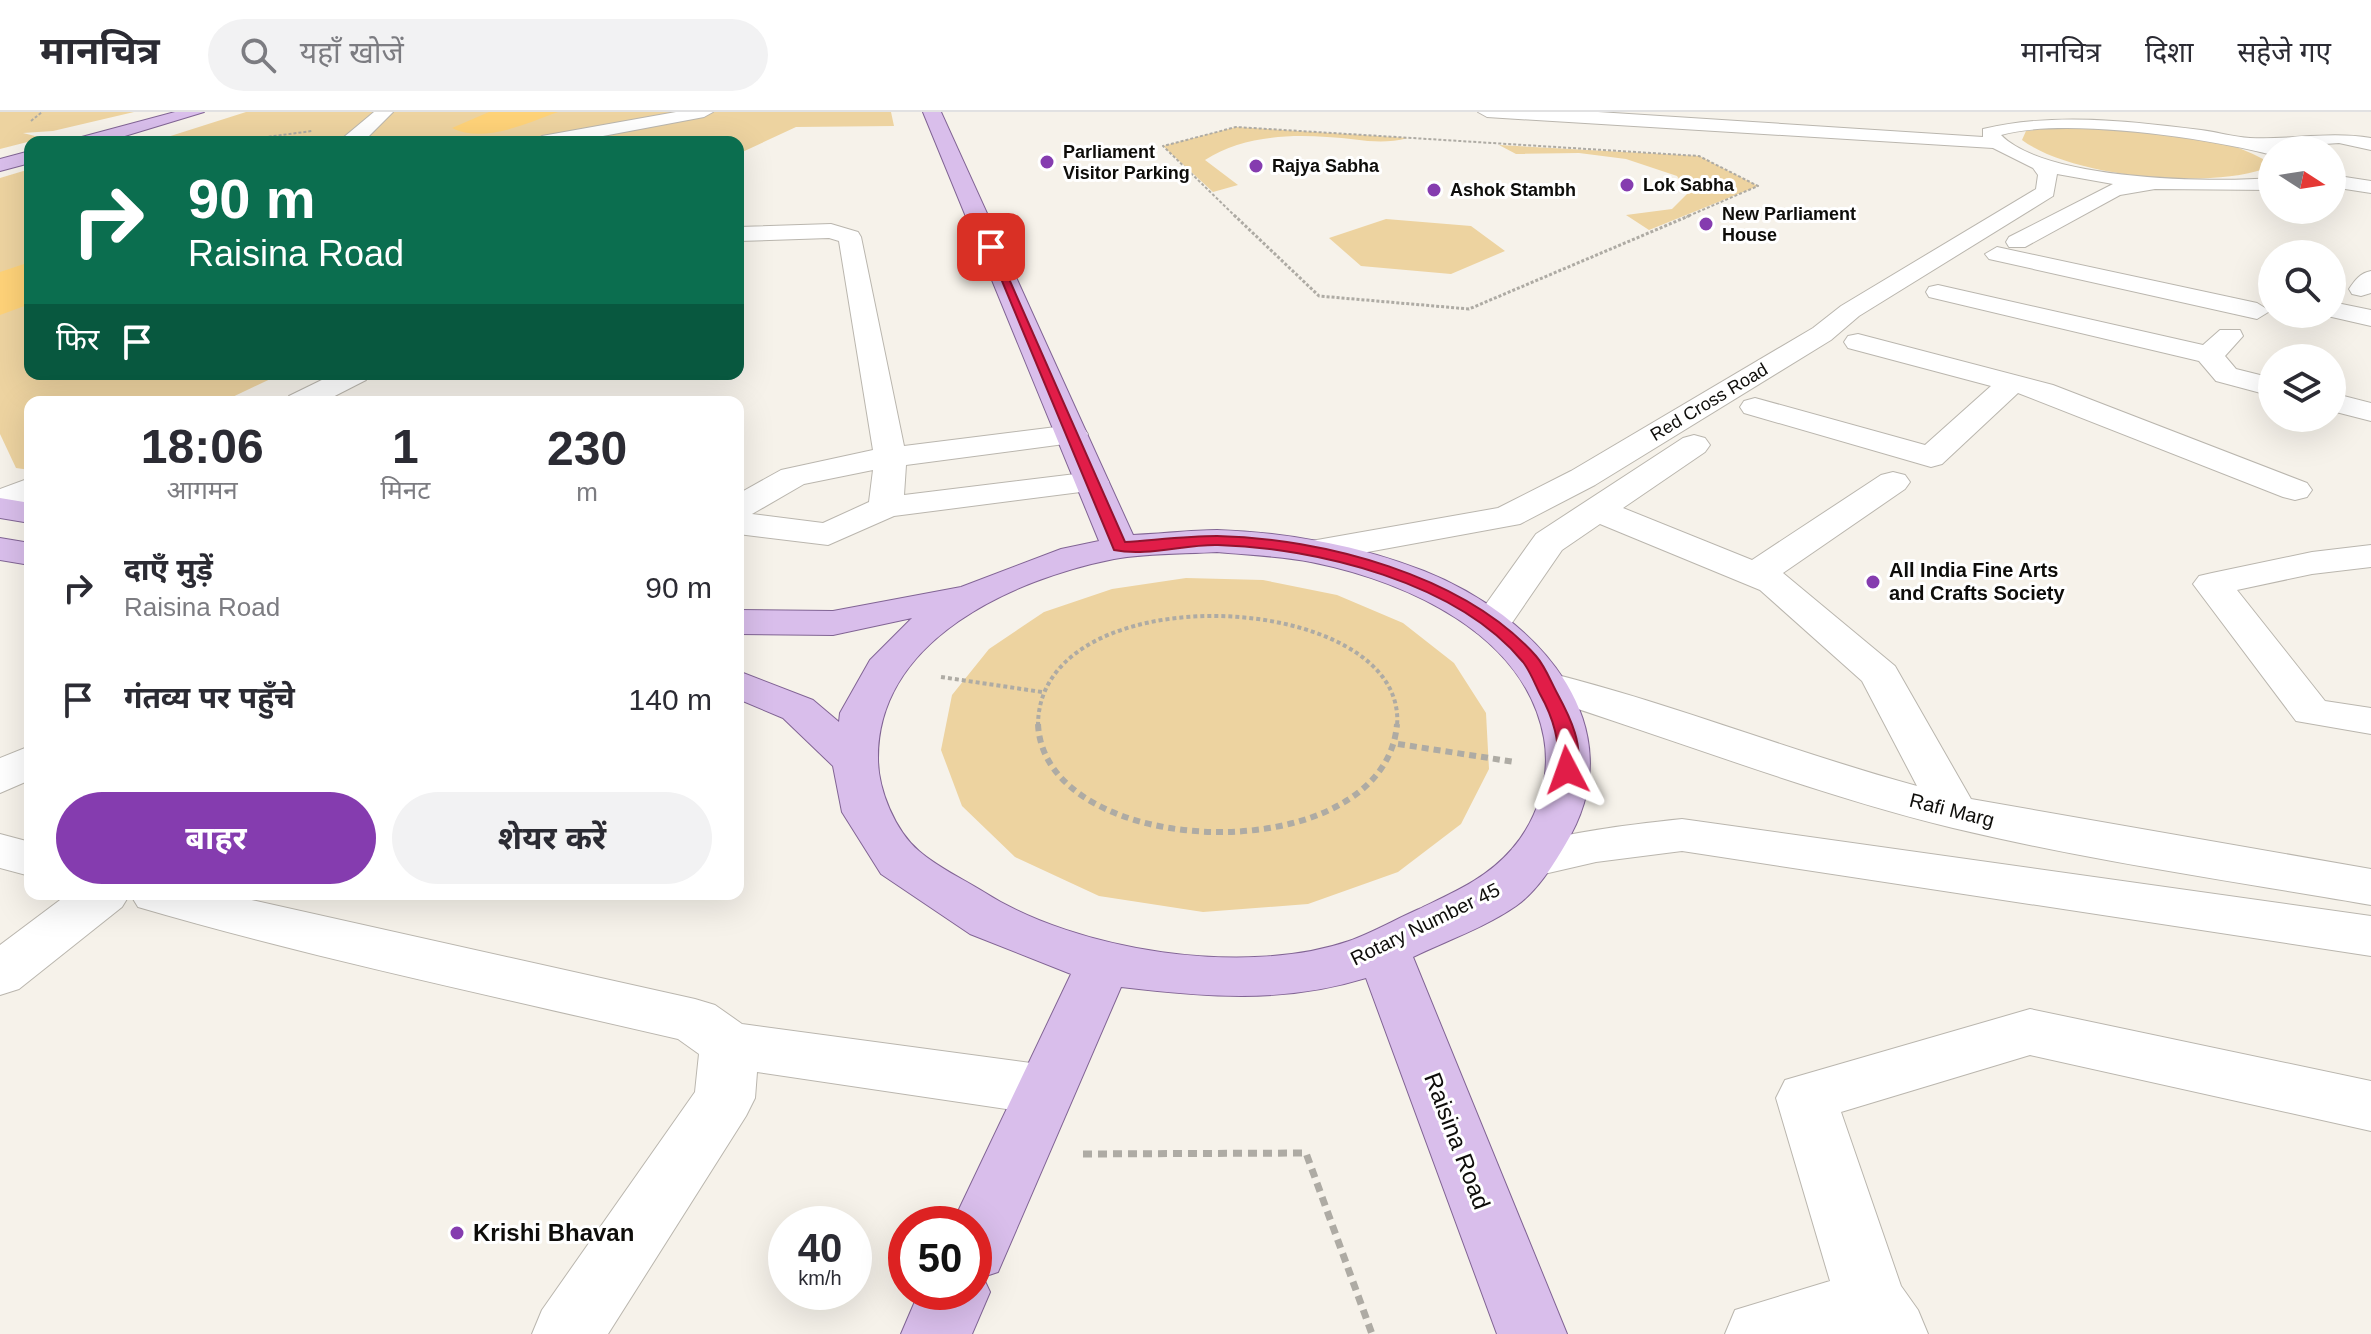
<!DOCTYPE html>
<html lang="hi">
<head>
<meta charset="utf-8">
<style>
	body { margin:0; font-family:Helvetica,"Noto Sans Devanagari",sans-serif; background:#f2f2f3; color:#2b2b33; height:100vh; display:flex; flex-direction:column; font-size:30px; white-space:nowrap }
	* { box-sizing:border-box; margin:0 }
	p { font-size:26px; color:#7c7c81 }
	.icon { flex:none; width:44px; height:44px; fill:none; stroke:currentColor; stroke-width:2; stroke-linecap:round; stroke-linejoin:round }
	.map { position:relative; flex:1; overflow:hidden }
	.side { position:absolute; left:24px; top:284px; width:720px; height:504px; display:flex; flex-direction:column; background:#fff; border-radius:16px; box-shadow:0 8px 32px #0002 }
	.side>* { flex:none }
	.banner { position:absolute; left:24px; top:24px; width:720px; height:244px; border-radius:16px; box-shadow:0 8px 32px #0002; background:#0b6e4f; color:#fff; overflow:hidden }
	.needle { width:52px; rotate:102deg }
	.buttons { position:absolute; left:2258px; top:24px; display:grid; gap:16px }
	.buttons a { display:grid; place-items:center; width:88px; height:88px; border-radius:50%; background:#fff; box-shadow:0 8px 32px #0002; font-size:40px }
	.speed { position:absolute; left:768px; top:1094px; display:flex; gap:16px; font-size:40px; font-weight:700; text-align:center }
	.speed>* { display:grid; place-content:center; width:104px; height:104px; border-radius:50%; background:#fff; box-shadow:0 8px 32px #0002; line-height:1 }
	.speed small { font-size:20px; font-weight:400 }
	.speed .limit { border:12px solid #d22; background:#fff; color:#111 }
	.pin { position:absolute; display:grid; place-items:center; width:68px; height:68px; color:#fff; margin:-34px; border-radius:16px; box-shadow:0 4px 12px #0006 }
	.me { position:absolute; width:88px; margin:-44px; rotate:356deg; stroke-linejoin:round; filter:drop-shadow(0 0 6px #0008) }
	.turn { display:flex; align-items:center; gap:28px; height:168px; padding:0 32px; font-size:36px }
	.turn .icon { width:104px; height:104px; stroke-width:2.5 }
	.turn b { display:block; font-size:56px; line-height:68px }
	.then { display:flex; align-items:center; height:76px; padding:0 32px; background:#0003; gap:16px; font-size:30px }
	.eta { display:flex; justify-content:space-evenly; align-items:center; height:136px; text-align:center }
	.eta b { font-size:48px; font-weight:700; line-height:56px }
	.cta { display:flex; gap:16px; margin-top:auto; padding:16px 32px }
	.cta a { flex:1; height:92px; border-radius:48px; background:#853caf; color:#fff; font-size:32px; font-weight:700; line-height:92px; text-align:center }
	.cta a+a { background:#f2f2f3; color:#2b2b33 }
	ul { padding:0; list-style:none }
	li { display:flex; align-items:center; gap:24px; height:112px; padding:0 32px }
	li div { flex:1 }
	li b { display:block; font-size:30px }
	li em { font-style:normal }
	header { display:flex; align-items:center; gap:48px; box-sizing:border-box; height:112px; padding:0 40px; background:#fff; border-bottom:2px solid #e1e1e2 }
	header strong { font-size:38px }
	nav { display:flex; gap:44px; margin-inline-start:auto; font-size:28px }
	.search { width:560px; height:72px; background:#f2f2f3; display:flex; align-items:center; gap:20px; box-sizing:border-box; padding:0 28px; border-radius:44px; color:#7c7c81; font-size:30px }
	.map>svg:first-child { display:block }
	.green { fill:#edd3a0 }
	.water { fill:#fed278 }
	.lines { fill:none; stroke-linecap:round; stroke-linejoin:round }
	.minor-casing { stroke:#bab6ae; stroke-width:2 }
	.major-casing { stroke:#816494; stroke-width:2 }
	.path-far4 { stroke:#aeaba4; stroke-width:2; stroke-dasharray:3 2; stroke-linecap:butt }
	.path-far3 { stroke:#aeaba4; stroke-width:3; stroke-dasharray:3 2; stroke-linecap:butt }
	.path-far2 { stroke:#aeaba4; stroke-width:4; stroke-dasharray:4 3; stroke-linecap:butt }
	.path-far1 { stroke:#aeaba4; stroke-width:6; stroke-dasharray:7 5; stroke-linecap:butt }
	.path { stroke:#aeaba4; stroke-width:7; stroke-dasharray:9 6; stroke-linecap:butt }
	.minor { fill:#fff; fill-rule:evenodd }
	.major { fill:#d9beeb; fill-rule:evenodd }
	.route { fill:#e11d48; stroke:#92132f; stroke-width:2 }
	.poi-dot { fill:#853caf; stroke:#fff; stroke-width:3 }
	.labels { text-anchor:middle; stroke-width:6; stroke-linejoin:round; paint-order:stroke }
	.far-poi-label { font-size:18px; font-weight:bold; fill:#0e0d0a; stroke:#fff; text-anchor:start }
	.far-street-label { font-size:18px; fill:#0e0d0a; stroke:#fff }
	.poi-label { font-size:20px; font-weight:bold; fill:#0e0d0a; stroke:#fff; text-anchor:start }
	.street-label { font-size:20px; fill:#0e0d0a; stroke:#fff }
	.near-street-label { font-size:24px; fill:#0e0d0a; stroke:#fff }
	.near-poi-label { font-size:24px; font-weight:bold; fill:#0e0d0a; stroke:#fff; text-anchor:start }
</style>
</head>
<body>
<header>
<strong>मानचित्र</strong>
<div class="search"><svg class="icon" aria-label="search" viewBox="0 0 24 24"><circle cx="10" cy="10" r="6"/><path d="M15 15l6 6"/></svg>यहाँ खोजें</div>
<nav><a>मानचित्र</a><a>दिशा</a><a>सहेजे गए</a></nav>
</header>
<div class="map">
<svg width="2371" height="1222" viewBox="0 0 2371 1222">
	<rect width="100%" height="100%" fill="#f6f2ea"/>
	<path class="green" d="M 0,0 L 134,0 L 53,19 L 23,21 L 43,26 L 0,37 Z
		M 246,0 L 891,0 L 894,14 L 796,15 L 738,42 L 738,30 L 158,28 Z
		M 2080,12 C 2141,19 2208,17 2263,47 L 2264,57 C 2205,77 2072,65 2022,28 L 2026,19 Z
		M 1236,15 L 1408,26 C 1377,34 1358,26 1327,25 C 1286,22 1240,25 1205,48 L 1238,73 L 1213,80 L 1163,34 Z
		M 1499,33 L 1699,44 L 1758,74 L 1649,118 L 1626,103 L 1672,97 L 1688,81 L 1677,64 L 1626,47 L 1579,41 L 1516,42 Z
		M 30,57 L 30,262 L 281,262 L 222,290 L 30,290 L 30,358 L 16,356 L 0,322 L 0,66 Z
		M 1386,107 L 1471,114 L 1505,139 L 1451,162 L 1361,154 L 1329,126 Z
		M 1186,466 L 1263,468 L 1337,483 L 1403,511 L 1454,551 L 1486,601 L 1489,657 L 1461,712 L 1398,760 L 1308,792 L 1203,800 L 1099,784 L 1015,745 L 962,694 L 941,638 L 952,583 L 989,537 L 1044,500 L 1112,477 Z"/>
	<path class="water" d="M 489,0 L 558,0 C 527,11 484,32 452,16 Z
		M 30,150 L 30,192 L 0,203 L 0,160 Z"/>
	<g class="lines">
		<defs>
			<path id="minor" d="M 374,0 L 393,0 L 365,28 L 338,30 Z
				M 676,0 L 713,0 L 704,5 L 571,30 L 533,30 L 542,24 Z
				M 1478,0 L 1598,0 L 1983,25 L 1983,17 C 2053,0 2130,9 2201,18 C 2217,20 2234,25 2250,26 C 2291,28 2329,19 2371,26 L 2371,38 L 2339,31 L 2282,35 L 2284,38 L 2272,38 L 2272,43 C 2206,26 2065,5 2001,23 C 2045,68 2210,71 2272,66 L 2272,78 L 2155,77 L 2120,83 L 2025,135 L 2009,135 L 2006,130 L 2009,125 L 2113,72 L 2057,62 L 2053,84 L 1859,204 L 1831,228 L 1595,373 L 1520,412 L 1313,450 L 1300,447 L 1295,439 L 1300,431 L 1498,396 L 1571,359 L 1813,216 L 1841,194 L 2036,77 L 2038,63 L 2033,56 L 1993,36 L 1487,5 Z
				M 2332,63 L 2371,69 L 2371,81 L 2332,75 Z
				M 831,112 L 858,120 L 861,125 L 904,334 L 1072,313 L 1083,315 L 1088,322 L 1083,329 L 1072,331 L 906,353 L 904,383 L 1092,360 L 1104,363 L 1109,370 L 1104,377 L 894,404 L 828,433 L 738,422 L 738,382 L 781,358 L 873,338 L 839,129 L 829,126 L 738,129 L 738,115 ZM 873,358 L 869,390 L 823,411 L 752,402 L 804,372 Z
				M 1997,135 L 2257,191 L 2270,199 L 2257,207 L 1989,147 L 1985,142 Z
				M 2371,159 L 2371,181 L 2361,184 L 2352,182 L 2349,177 C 2355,168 2360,161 2371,159 Z
				M 1938,173 L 2203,233 L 2220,218 L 2240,218 L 2243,224 L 2225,244 L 2236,257 L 2272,266 L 2272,284 L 2216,269 L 2199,249 L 1929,185 L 1926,180 L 1929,175 Z
				M 2332,190 L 2371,198 L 2371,214 L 2323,203 L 2332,202 Z
				M 1858,222 L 2053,273 L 2307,371 L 2312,378 L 2307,385 L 2295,388 L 2283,385 L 2018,281 L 1942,352 L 1931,355 L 1744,301 L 1740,295 L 1744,289 L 1755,286 L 1925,333 L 1991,274 L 1848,236 L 1844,230 L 1848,224 Z
				M 334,262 L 370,262 L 366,268 L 323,290 L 285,290 L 289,284 Z
				M 2332,281 L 2371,291 L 2371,309 L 2332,299 Z
				M 1694,323 L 1705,326 L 1710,333 L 1705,340 L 1623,396 L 1752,448 L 1881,363 L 1893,360 L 1905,363 L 1910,370 L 1905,377 L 1783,461 L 1895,554 L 1971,687 L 2371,757 L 2371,793 C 2232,769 2091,749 1953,716 C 1810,681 1672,626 1531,582 L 1525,573 L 1531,564 L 1546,560 C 1671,591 1792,640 1917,674 L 1862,569 L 1760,478 L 1600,412 L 1562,438 L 1505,521 L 1491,525 L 1477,521 L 1471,513 L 1536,422 L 1683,326 Z
				M 30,366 L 30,389 L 0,400 L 0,377 Z
				M 2371,433 L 2371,455 L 2312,462 L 2237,478 L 2325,589 L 2371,596 L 2371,622 L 2296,609 L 2193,472 L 2199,464 L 2212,461 L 2312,440 Z
				M 30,634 L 30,668 L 0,681 L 0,646 Z
				M 1682,707 L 2371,804 L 2371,844 L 1682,739 L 1596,750 L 1531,765 L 1513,760 L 1506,748 L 1513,736 C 1569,720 1625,713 1682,707 Z
				M 0,722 L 30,730 L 30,764 L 0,756 Z
				M 68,782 L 130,782 L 122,795 L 19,877 L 0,883 L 0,833 Z
				M 130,782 L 225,782 L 695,887 L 715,893 L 742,912 L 1046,953 L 1067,960 L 1076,978 L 1067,996 L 1046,1003 L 757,960 L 755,986 L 746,1004 L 608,1222 L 532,1222 L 542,1198 L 695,980 L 699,942 L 678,927 C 498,885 316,847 138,795 Z
				M 2030,897 L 2371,969 L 2371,1019 L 2030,943 L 1841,1000 L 1901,1174 L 1918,1198 L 1928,1222 L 1725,1222 L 1735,1198 L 1830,1169 L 1776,986 L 1785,968 Z"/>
			<path id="major" d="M 175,0 L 204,0 L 105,30 L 75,30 L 78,26 Z
				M 923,0 L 941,0 L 1133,423 C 1161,422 1190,418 1217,418 C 1286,420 1361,434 1424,459 C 1535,503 1639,613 1565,733 C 1552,755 1537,779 1516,794 C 1486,815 1446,829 1413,845 L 1567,1222 L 1497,1222 L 1366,866 C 1281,892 1207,885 1121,875 L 998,1160 L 983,1165 L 990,1180 L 972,1222 L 901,1222 L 919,1180 L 974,1180 L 974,1112 L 952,1112 L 1071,862 L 970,822 L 881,762 L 842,700 L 833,654 L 783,606 L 738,587 L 738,559 L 813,588 L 839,610 L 840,601 L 870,548 L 912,506 L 833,523 L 738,522 L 738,498 L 833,499 L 961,475 L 1061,437 L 1099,429 ZM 1217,440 C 1248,443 1281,444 1311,450 C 1405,469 1525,521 1544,626 C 1551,665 1538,707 1512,737 C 1486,767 1454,780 1419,797 C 1396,807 1372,821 1349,829 C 1245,865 1076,839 984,780 C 963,767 937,755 919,739 C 895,719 878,677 878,647 C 877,527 1014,467 1114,447 C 1147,441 1183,442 1217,440 Z
				M 30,39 L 30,51 L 0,59 L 0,47 Z
				M 0,386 L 30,391 L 30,411 L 0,406 Z
				M 0,426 L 30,431 L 30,453 L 0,448 Z"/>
		</defs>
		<use href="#minor" class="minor-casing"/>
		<use href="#major" class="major-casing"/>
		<path class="path-far4" d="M 31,9 L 42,0
			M 229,30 L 312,19
			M 1236,105 L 1163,34 L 1236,15 L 1699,44 L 1758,74 L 1686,105"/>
		<path class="path-far3" d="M 1234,103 L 1319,184 L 1469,197 L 1691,103"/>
		<path class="path-far2" d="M 941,565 L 1042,580
			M 1038,614 C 1037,458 1409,477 1397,614"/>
		<path class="path-far1" d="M 1038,612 C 1044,751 1385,761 1397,612
			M 1398,632 L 1515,650"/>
		<path class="path" d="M 1083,1042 L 1306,1041 L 1372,1222"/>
		<use href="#minor" class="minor"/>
		<use href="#major" class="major"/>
	</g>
	<path class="route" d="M 987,133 L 995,135 L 1125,430 C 1155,428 1187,424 1217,424 C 1322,426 1464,463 1536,544 C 1545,554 1551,570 1557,581 C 1569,603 1587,638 1574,662 L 1567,664 L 1558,658 C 1560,630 1554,607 1540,582 C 1535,572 1530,559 1523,550 C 1457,470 1317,436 1218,433 C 1185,432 1147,445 1114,438 Z"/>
	<g class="poi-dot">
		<circle cx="1047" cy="50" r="8"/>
		<circle cx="1256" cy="54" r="8"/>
		<circle cx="1627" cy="73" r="8"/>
		<circle cx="1434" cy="78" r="8"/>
		<circle cx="1706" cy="112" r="8"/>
		<circle cx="1873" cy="470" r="8"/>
		<circle cx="457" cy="1121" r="8"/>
	</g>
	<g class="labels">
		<g class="far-poi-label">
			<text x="1063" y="46">Parliament<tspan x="1063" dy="21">Visitor Parking</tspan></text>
			<text x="1272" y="60">Rajya Sabha</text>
			<text x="1643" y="79">Lok Sabha</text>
			<text x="1450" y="84">Ashok Stambh</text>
			<text x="1722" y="108">New Parliament<tspan x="1722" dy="21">House</tspan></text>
		</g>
		<g class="far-street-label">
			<text transform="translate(1709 290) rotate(-31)" y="6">Red Cross Road</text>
		</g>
		<g class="poi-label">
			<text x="1889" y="465">All India Fine Arts<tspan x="1889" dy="23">and Crafts Society</tspan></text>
		</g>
		<g class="street-label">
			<text transform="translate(1952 698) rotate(14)" y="7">Rafi Marg</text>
			<text transform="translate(1425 812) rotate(-26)" y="7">Rotary Number 45</text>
		</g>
		<g class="near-street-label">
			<text transform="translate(1457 1029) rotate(69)" y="8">Raisina Road</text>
		</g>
		<g class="near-poi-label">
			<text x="473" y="1129">Krishi Bhavan</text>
		</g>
	</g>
</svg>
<div class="buttons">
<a><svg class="needle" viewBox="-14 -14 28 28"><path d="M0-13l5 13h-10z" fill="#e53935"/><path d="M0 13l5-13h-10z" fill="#7c7c81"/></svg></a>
<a><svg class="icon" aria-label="search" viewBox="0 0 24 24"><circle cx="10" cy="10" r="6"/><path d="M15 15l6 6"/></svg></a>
<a><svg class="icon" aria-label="layers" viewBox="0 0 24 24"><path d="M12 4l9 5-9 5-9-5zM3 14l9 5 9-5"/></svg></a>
</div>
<div class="speed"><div>40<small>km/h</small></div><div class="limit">50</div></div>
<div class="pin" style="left:991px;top:135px;background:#d93025"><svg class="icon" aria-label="arrive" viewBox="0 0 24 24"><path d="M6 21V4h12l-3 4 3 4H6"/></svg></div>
<svg class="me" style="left:1567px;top:658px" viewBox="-20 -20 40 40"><path d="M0-17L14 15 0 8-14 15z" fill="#e11d48" stroke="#fff" stroke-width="4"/></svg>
<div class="banner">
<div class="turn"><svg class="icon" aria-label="right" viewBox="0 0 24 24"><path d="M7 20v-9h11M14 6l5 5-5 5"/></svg><div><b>90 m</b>Raisina Road</div></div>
<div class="then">फिर<svg class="icon" aria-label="arrive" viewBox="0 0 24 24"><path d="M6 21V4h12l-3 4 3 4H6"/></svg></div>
</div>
<section class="side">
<div class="eta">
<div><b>18:06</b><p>आगमन</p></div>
<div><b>1</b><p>मिनट</p></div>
<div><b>230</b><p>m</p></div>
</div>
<ul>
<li><svg class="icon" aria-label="right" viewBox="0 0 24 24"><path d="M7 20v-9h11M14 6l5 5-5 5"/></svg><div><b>दाएँ मुड़ें</b><p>Raisina Road</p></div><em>90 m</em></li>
<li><svg class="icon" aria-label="arrive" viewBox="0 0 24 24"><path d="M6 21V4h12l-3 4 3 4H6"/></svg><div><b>गंतव्य पर पहुँचे</b></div><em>140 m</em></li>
</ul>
<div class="cta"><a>बाहर</a><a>शेयर करें</a></div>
</section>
</div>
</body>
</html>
